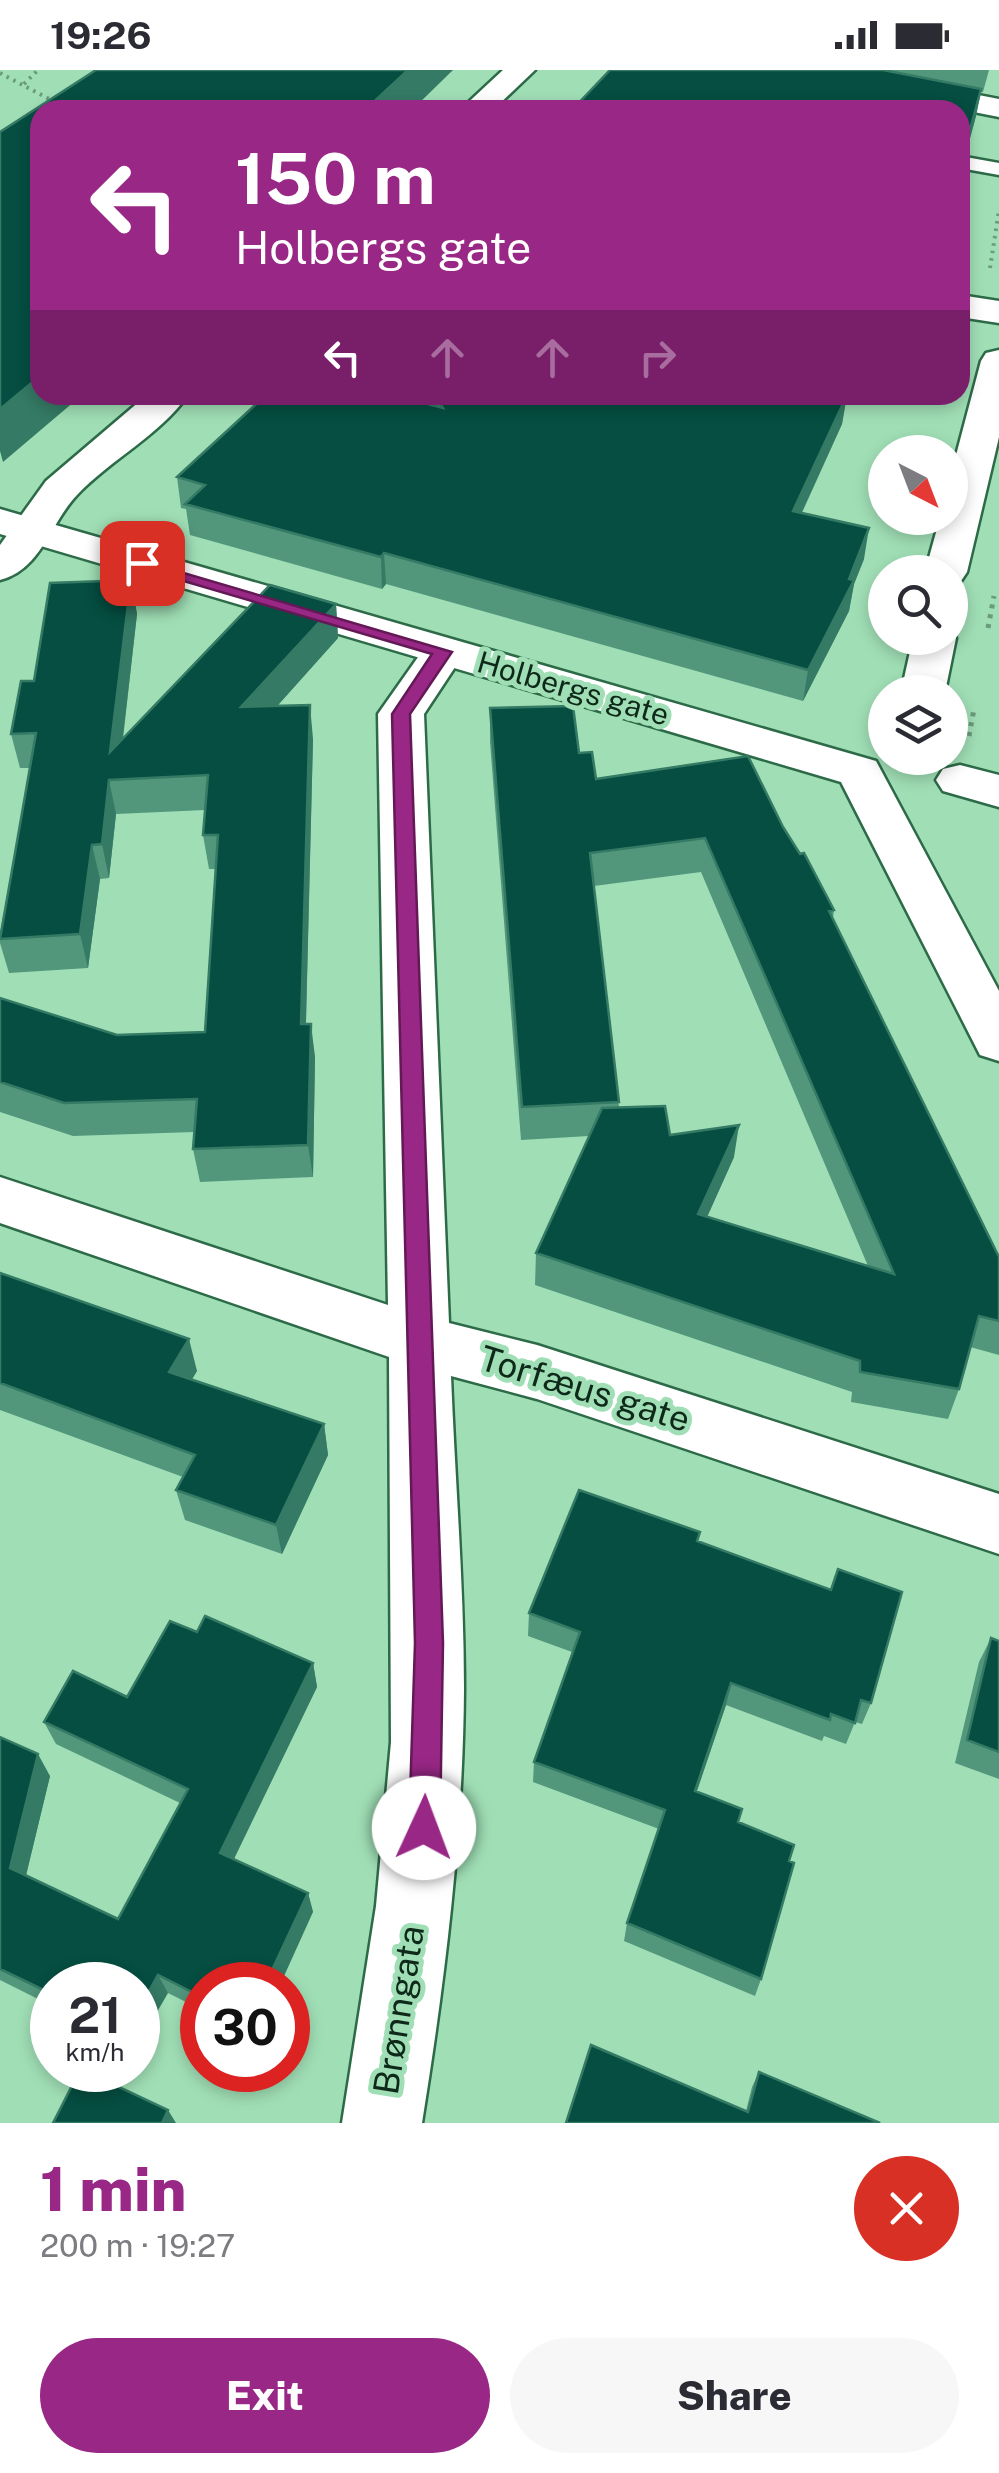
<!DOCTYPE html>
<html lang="en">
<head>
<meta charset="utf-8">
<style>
	body { margin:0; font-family:"Public Sans",sans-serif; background:#f7f7f7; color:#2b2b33; height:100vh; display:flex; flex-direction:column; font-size:38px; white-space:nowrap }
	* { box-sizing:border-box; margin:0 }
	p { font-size:32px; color:#7c7c81 }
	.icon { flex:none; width:55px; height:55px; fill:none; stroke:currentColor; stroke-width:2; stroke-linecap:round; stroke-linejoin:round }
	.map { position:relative; height:2053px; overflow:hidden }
	.details { display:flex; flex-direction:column; background:#fff; flex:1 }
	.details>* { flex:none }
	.guide { position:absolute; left:30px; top:30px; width:940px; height:305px; border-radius:30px; box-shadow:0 5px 15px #0003; background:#982785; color:#fff; overflow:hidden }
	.needle { width:65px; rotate:138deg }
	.tools { position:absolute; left:868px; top:365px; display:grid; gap:20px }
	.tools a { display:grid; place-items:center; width:100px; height:100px; border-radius:50%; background:#fff; box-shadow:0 5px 15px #0003; font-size:50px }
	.speed { position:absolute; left:30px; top:1892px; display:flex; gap:20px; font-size:50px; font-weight:700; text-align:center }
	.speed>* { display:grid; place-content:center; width:130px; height:130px; border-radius:50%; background:#fff; box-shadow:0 5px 15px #0003; line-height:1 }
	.speed small { font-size:25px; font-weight:400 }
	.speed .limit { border:15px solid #d22; background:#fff; color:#111 }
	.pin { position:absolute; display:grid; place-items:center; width:85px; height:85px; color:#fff; margin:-42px; border-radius:20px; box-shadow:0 5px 15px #0006 }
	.me { position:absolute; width:110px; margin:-55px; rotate:2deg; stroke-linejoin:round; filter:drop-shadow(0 0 8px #0008) }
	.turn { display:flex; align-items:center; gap:35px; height:210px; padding:0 40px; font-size:45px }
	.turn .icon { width:130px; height:130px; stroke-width:2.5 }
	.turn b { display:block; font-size:70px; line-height:85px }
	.lanes { display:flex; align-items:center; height:95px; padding:0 40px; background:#0003; justify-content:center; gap:50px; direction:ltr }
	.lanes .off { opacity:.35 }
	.round { display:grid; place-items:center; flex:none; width:105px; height:105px; border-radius:52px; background:#f7f7f7 }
	.overview { display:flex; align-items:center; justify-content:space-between; height:170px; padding:0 40px }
	h1 { font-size:60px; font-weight:800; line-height:75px; color:#982785 }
	.cta { display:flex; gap:20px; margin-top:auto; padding:20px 40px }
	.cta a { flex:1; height:115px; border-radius:60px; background:#982785; color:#fff; font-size:40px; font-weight:800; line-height:115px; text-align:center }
	.cta a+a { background:#f7f7f7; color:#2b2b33 }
	.status { display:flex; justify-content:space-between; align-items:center; height:70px; padding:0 50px; background:#fff; direction:ltr }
	.status svg { height:28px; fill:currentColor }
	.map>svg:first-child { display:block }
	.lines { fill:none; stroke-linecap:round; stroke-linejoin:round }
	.lane-casing { stroke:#2d6b48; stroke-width:5 }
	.street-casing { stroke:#2d6b48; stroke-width:5 }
	.secondary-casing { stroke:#2d6b48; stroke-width:5 }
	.path-far1 { stroke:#6a9b7c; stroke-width:4; stroke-dasharray:2.5 5; stroke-linecap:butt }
	.path { stroke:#6a9b7c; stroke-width:5; stroke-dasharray:4 6; stroke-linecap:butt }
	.lane { fill:#fff; fill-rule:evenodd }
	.street { fill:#fff; fill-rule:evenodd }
	.secondary { fill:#fff; fill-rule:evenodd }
	.wall { fill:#52967c; fill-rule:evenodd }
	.shaded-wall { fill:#347a64 }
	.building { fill:#054e41; stroke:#347a64; stroke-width:2.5 }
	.route { fill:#982785; stroke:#631956; stroke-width:2.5 }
	.labels { text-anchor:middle; stroke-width:10; stroke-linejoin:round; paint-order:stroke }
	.far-street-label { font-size:30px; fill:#0e2819; stroke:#a0dfb6 }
	.street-label { font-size:35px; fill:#0e2819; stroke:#a0dfb6 }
</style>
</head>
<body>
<div class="status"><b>19:26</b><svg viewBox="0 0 49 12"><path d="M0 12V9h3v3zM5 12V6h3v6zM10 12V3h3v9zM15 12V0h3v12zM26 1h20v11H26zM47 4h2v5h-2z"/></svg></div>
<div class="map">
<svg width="999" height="2053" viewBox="0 0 999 2053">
	<rect width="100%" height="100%" fill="#a0dfb6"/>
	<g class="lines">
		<defs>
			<path id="lane" d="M 960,86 L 999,93 L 999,105 L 960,98 Z"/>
			<path id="street" d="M 503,0 L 535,0 L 493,40 L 460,40 Z
				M 792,0 L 851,0 L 999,29 L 999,47 L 807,9 Z
				M 960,225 L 999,231 L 999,253 L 960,247 Z
				M 147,325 L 188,325 C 160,365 110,390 77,425 C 50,453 41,500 0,510 L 0,475 L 46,411 Z
				M 443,569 L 458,573 L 465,582 L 424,644 L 449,1253 L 537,1275 L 999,1424 L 999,1484 L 537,1329 L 451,1306 C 455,1410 464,1515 464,1619 C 463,1764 445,1910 422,2053 L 342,2053 L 376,1836 L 391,1672 L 389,1287 L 0,1153 L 0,1107 L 388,1235 L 378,644 L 428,573 Z
				M 960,695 L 999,705 L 999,737 L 943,721 L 936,710 L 943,699 Z"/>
			<path id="secondary" d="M 999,280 L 999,367 L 967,502 L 961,511 L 950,514 L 950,502 L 925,502 L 940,448 L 950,448 L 950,408 L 981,291 L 986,283 Z
				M 0,439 L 876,691 L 999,921 L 999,991 L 980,985 L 841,712 L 0,464 Z
				M 950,560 L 956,568 L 945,622 L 901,622 L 913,568 L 950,568 Z"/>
		</defs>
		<use href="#lane" class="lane-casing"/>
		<use href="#street" class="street-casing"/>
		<use href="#secondary" class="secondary-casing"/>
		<path class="path-far1" d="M 0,3 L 55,32
			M 24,14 L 38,0
			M 990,198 L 999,140"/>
		<path class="path" d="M 988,558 L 994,526
			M 969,666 L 974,639"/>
		<use href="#lane" class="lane"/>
		<use href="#street" class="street"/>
		<use href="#secondary" class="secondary"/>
	</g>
	<path class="wall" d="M 610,0 L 989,0 L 983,22 L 981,22 L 976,46 L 966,83 L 964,84 Z
		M 416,325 L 847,325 L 842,354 L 802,443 L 864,489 L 854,514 L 849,541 L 803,631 L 386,514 L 382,519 L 190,465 L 186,439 L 181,438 L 177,407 L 421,332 Z
		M 131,510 L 137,544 L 123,669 L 336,534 L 338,568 L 277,636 L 313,669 L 306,954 L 315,987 L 313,1107 L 200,1112 L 193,1079 L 194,1062 L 73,1066 L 0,1042 L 0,928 L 117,965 L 205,962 L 215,799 L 209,799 L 203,765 L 205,740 L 116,744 L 109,808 L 100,809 L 88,898 L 9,903 L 0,873 L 0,863 L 30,698 L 20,698 L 11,664 L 34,611 Z
		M 490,638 L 579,683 L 596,709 L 783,757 L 834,840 L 833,848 L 999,1187 L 999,1285 L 970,1277 L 959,1319 L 948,1349 L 851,1332 L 852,1322 L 535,1215 L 536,1183 L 589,1066 L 521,1070 L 490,672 ZM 701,802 L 868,1196 L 707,1147 L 734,1087 L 670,1065 L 619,1037 L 594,816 Z
		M 0,1203 L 197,1301 L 191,1310 L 324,1354 L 328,1385 L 282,1484 L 185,1450 L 176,1420 L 183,1407 L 0,1340 Z
		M 700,1462 L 698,1471 L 871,1633 L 862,1654 L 855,1652 L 846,1674 L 824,1666 L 822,1671 L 726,1635 L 697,1721 L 789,1791 L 761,1909 L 755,1926 L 624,1871 L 627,1853 L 659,1759 L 533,1712 L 534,1692 L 572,1582 L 528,1566 L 529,1543 Z
		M 197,1562 L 313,1593 L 317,1617 L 234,1789 L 308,1823 L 313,1842 L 202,1915 L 202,1940 L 168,1923 L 138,1915 L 52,1915 L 52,1936 L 0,1910 L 0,1667 L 50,1706 L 26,1805 L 118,1849 L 180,1733 L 56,1674 L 44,1652 L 127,1627 Z
		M 991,1568 L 999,1571 L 999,1709 L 955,1693 L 979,1592 Z
		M 759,2002 L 880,2053 L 746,2041 L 752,2017 Z"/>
	<path class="shaded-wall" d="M 408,0 L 453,0 L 412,40 L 365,40 Z
		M 981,19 L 976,46 L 966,83 L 964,84 L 960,105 L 961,58 Z
		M 40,306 L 40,325 L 82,325 L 3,392 L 0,381 L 0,339 Z
		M 847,325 L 842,354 L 788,472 L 793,441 Z
		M 869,458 L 864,489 L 854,514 L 849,541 L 803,631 L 808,600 Z
		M 384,483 L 386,514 L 382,519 L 381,487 Z
		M 131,510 L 137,544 L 118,709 L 110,682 Z
		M 336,534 L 338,568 L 246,671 L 241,637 Z
		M 310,635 L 313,669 L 305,988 L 301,954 Z
		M 109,710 L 116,744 L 109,808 L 102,774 Z
		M 92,775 L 100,809 L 88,898 L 80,864 Z
		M 311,954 L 315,987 L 313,1107 L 308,1075 Z
		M 739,1055 L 734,1087 L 694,1176 L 698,1144 Z
		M 189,1269 L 197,1301 L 178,1333 L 169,1302 Z
		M 324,1354 L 328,1385 L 282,1484 L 276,1455 Z
		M 313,1593 L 317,1617 L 227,1803 L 220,1783 Z
		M 731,1613 L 726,1635 L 690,1741 L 695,1721 Z
		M 38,1684 L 50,1706 L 23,1818 L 10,1798 Z
		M 308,1823 L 313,1842 L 280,1915 L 265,1915 Z
		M 158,1905 L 168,1923 L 138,1975 L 138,1941 Z
		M 168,2040 L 176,2053 L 162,2053 Z"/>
	<path class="building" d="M 96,0 L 408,0 L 365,40 L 40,40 L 40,306 L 0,339 L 0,62 Z
		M 610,0 L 883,0 L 981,19 L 971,56 L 961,58 L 966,74 L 960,95 L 960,40 L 572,40 Z
		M 960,115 L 963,131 L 960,142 Z
		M 266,325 L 394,325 L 443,338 L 435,325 L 847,325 L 793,441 L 869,458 L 849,509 L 854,510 L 808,600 L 384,483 L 381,487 L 185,434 L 205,415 L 177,407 Z
		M 131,510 L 110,682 L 270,515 L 336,534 L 241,637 L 310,635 L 301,954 L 311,954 L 308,1075 L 193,1079 L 197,1029 L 64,1033 L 0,1012 L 0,928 L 117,965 L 205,962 L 218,765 L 203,765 L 208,705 L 109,710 L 102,774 L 92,775 L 80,864 L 0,869 L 36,663 L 11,664 L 21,611 L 34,611 L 50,513 Z
		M 573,636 L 579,683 L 592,682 L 596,709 L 748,686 L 783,757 L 800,784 L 804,783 L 834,840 L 829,841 L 999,1187 L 999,1251 L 979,1246 L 959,1319 L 860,1302 L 860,1291 L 536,1183 L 602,1038 L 665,1036 L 670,1065 L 739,1055 L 698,1144 L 894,1204 L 705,768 L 590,783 L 619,1032 L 522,1037 L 490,638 Z
		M 0,1203 L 189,1269 L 169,1302 L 324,1354 L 276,1455 L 176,1420 L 195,1385 L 0,1313 Z
		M 579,1420 L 700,1462 L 697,1471 L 831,1520 L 838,1499 L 902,1522 L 871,1633 L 861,1630 L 855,1653 L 831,1644 L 830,1650 L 731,1613 L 695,1721 L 742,1739 L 738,1752 L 794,1775 L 789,1791 L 794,1793 L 761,1909 L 627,1853 L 665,1740 L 534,1692 L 580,1562 L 529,1543 Z
		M 205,1546 L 313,1593 L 220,1783 L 308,1823 L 265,1915 L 202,1915 L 202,1927 L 158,1905 L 138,1941 L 138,1915 L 52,1915 L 52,1924 L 0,1899 L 0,1667 L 38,1684 L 10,1798 L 118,1849 L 188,1719 L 44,1652 L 73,1601 L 127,1627 L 170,1551 L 197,1562 Z
		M 991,1568 L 999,1571 L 999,1682 L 967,1670 Z
		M 591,1975 L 748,2042 L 759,2002 L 880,2053 L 566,2053 Z
		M 80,2000 L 83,2000 L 168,2040 L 162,2053 L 53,2053 Z"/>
	<path class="route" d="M 136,489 L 452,582 L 410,644 L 443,1573 L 440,1758 L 435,1769 L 424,1773 L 414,1769 L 409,1758 L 415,1573 L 392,644 L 432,584 L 136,497 Z"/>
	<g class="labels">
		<g class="far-street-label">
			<text transform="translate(573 619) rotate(16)" y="10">Holbergs gate</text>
		</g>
		<g class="street-label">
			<text transform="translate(585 1319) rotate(17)" y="12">Torfæus gate</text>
			<text transform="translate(399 1940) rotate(-81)" y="12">Brønngata</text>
		</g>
	</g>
</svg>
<div class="tools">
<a><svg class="needle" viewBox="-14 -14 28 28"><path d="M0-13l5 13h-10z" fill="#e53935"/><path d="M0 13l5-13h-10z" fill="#7c7c81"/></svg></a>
<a><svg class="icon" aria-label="search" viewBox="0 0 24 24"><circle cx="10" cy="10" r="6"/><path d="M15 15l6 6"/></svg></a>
<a><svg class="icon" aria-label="layers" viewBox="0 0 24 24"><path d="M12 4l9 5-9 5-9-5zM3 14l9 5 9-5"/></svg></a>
</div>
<div class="speed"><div>21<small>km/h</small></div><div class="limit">30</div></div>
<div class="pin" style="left:142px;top:493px;background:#d93025"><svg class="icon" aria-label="arrive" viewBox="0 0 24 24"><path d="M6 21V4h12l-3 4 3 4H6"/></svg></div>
<svg class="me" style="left:424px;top:1758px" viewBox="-20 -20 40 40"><circle r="19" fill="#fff"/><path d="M0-13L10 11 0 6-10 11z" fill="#982785"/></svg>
<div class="guide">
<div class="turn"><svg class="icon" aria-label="left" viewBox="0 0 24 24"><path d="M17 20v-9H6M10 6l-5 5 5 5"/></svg><div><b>150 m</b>Holbergs gate</div></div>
<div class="lanes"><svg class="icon" aria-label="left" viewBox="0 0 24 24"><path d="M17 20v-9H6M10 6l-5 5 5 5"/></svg><svg class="icon off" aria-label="ahead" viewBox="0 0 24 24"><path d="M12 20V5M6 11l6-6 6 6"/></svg><svg class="icon off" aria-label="ahead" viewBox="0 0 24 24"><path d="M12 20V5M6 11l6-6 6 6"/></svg><svg class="icon off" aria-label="right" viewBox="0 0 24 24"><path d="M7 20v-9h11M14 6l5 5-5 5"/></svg></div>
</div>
</div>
<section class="details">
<div class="overview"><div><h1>1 min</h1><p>200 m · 19:27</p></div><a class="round" style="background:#d93025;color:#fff"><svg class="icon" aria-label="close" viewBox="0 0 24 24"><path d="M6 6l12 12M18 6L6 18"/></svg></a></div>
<div class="cta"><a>Exit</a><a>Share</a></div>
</section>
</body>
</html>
